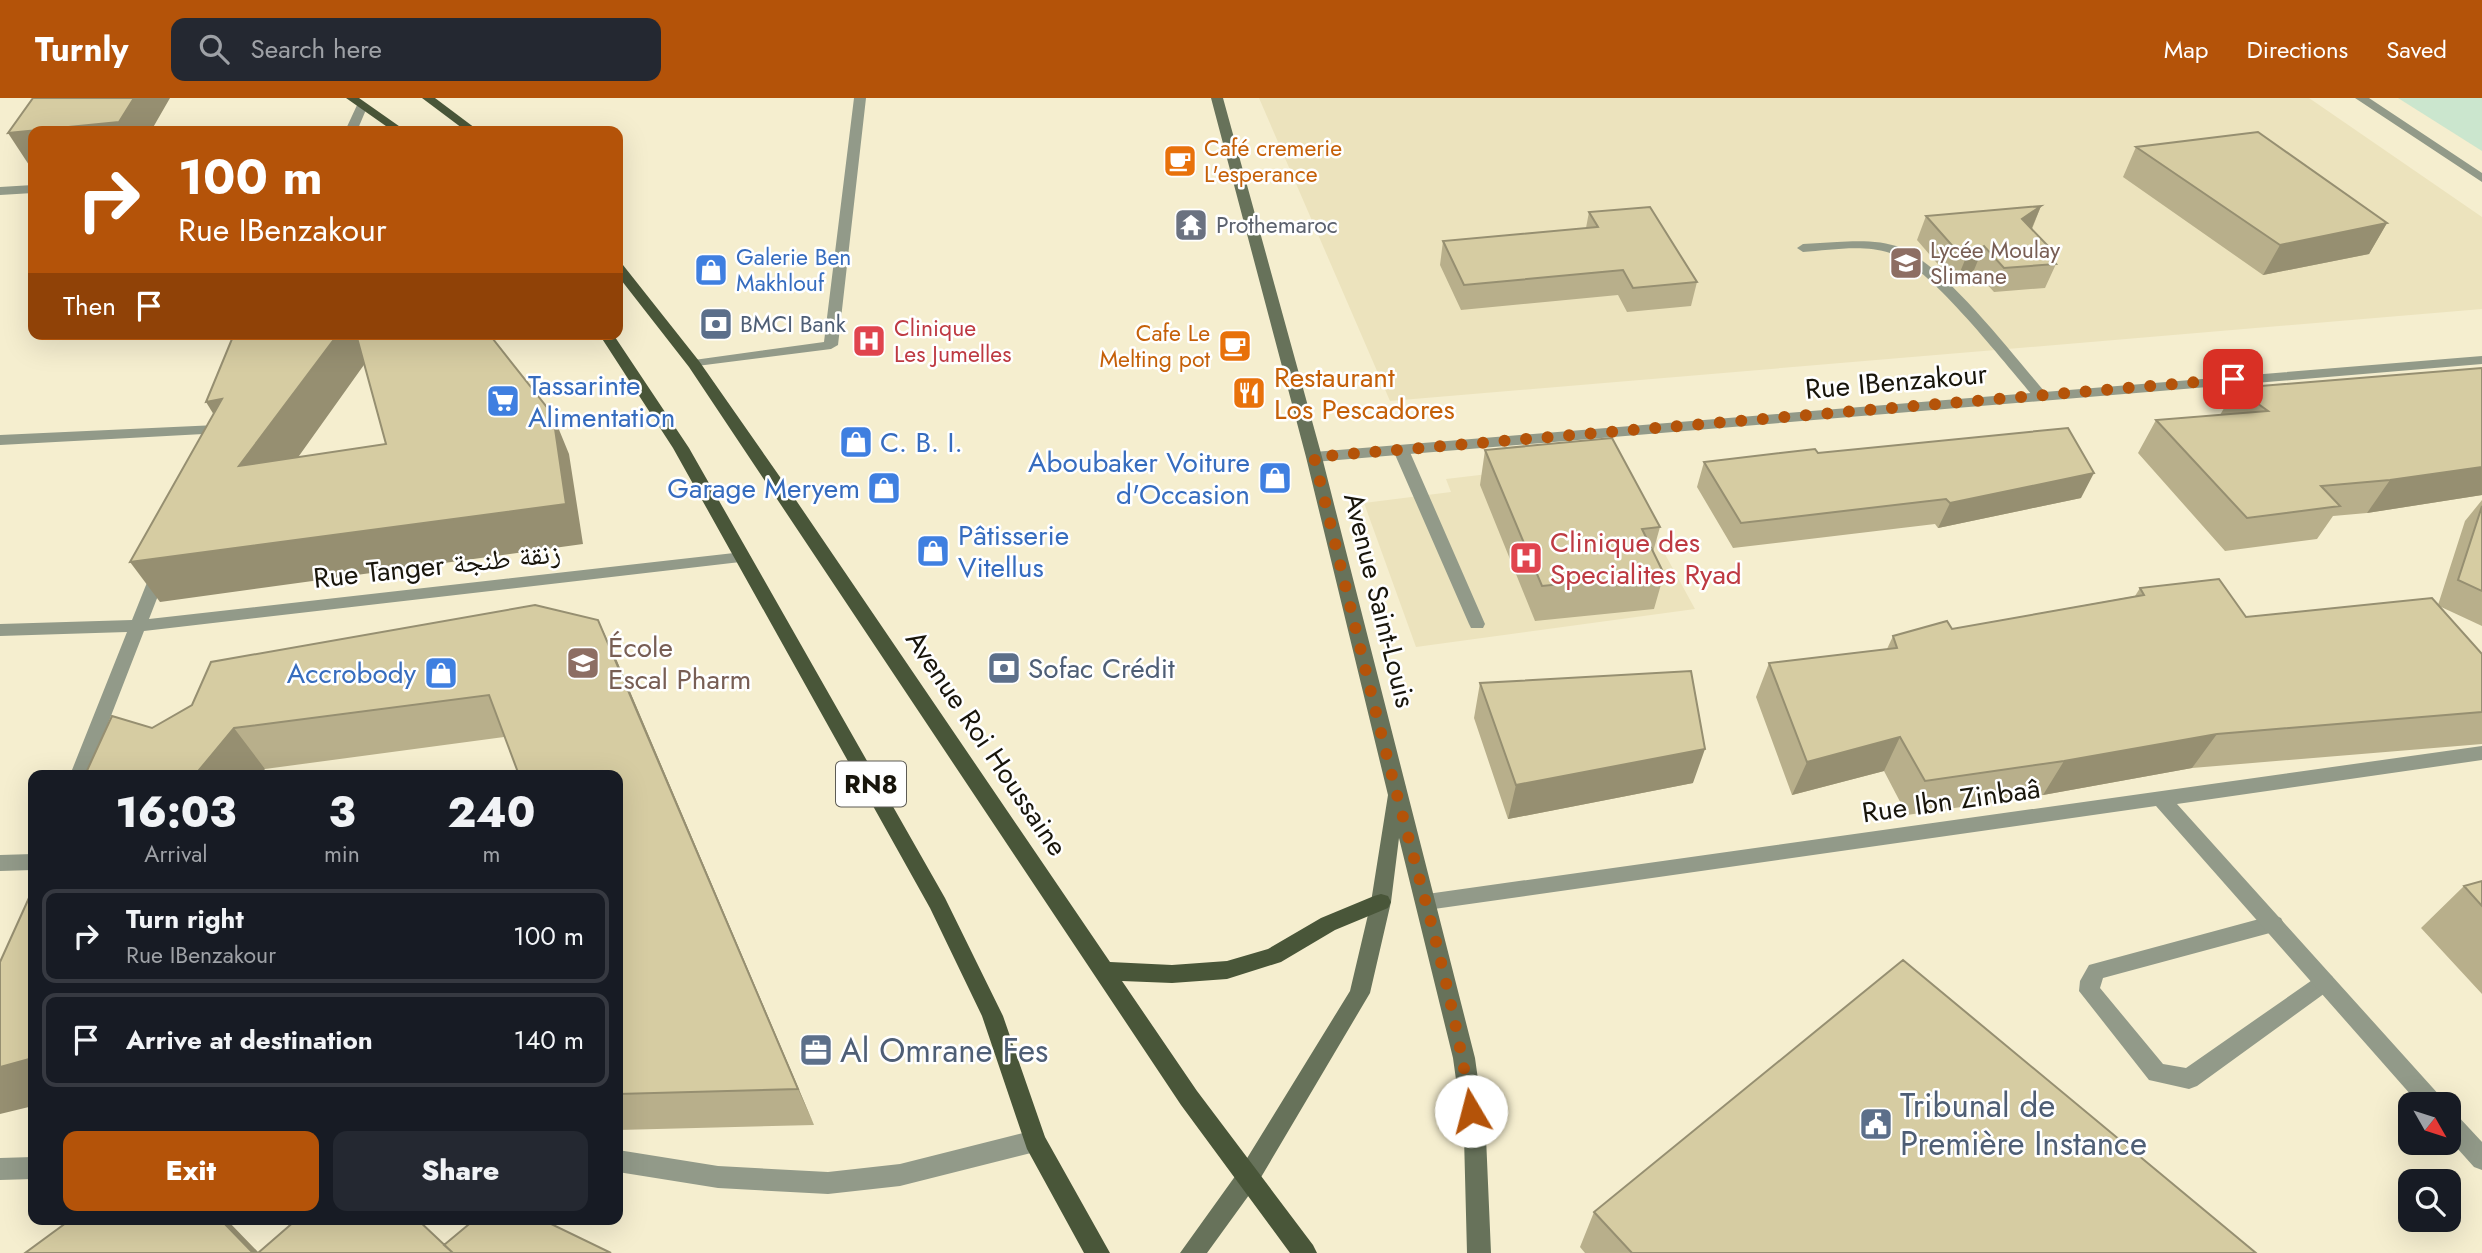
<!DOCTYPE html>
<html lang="en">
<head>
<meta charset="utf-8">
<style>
	body { margin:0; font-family:Jost,"Noto Naskh Arabic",sans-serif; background:#242831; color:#f1f3f6; height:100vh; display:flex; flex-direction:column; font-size:26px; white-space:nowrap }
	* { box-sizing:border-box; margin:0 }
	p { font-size:23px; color:#9ea1a6 }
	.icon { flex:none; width:38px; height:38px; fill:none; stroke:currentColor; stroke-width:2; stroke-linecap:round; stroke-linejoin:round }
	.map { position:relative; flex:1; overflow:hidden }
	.drawer { position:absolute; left:28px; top:672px; width:595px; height:455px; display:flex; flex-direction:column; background:#171b24; border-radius:14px; box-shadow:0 7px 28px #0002 }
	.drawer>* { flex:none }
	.banner { position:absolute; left:28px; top:28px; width:595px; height:214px; border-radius:14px; box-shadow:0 7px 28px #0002; background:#b45309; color:#fff; overflow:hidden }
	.needle { width:46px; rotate:129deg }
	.controls { position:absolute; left:2398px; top:994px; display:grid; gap:14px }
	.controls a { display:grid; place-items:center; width:63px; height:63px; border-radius:14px; background:#171b24; box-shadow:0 7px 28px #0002; font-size:35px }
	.pin { position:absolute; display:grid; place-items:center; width:60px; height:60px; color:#fff; margin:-30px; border-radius:14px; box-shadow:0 4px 10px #0006 }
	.me { position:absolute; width:77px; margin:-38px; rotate:352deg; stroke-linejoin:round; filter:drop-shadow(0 0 5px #0008) }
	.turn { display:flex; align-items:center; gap:24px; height:147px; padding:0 35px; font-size:32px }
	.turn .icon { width:91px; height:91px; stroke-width:2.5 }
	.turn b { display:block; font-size:49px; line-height:60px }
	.then { display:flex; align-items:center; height:66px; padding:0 35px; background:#0003; gap:14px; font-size:26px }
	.eta { display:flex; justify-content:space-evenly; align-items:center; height:119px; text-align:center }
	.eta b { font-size:42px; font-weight:800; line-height:49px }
	.cta { display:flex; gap:14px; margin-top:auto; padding:14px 35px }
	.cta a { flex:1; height:80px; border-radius:14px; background:#b45309; color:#fff; font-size:28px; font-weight:800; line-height:80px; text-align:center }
	.cta a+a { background:#242831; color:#f1f3f6 }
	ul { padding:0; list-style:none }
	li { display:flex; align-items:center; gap:21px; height:94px; margin:0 14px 10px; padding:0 21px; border:4px solid #363941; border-radius:14px }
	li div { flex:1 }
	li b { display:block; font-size:26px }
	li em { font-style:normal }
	header { display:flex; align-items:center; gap:42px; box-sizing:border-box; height:98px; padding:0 35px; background:#b45309; color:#fff }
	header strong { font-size:33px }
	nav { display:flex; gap:38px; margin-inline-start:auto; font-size:24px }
	.search { width:490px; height:63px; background:#242831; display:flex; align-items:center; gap:18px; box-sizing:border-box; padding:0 24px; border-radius:14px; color:#9ea1a6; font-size:26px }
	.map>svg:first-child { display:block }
	.built { fill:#ece3bd }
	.green { fill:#cbe6ce }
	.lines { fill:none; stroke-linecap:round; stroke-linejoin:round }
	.lane { fill:#929a89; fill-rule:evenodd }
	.street { fill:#929a89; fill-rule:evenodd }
	.secondary { fill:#67725a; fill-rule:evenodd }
	.primary { fill:#495639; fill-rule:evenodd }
	.wall { fill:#b8af8b }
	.shaded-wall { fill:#968f71 }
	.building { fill:#d6cca2; stroke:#968f71; stroke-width:2 }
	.route { stroke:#b45309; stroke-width:12; stroke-dasharray:0 21.6 }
	.labels { text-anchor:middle; stroke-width:5; stroke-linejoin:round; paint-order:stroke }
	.far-food-label { font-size:23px; fill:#c56008; stroke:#fff; text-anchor:start }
	.far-worship-label { font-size:23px; fill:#5b616d; stroke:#fff; text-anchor:start }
	.far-education-label { font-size:23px; fill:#785e54; stroke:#fff; text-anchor:start }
	.far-shop-label { font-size:23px; fill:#366cbe; stroke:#fff; text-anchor:start }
	.far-service-label { font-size:23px; fill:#4e5e75; stroke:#fff; text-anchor:start }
	.far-health-label { font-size:23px; fill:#be3a42; stroke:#fff; text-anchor:start }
	.shield { fill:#fff; stroke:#5d5b54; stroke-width:2 }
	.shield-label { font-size:26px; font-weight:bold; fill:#18150b }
	.food-label { font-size:28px; fill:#c56008; stroke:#fff; text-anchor:start }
	.street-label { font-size:28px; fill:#18150b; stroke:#fff }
	.shop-label { font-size:28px; fill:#366cbe; stroke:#fff; text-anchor:start }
	.health-label { font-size:28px; fill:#be3a42; stroke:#fff; text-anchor:start }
	.education-label { font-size:28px; fill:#785e54; stroke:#fff; text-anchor:start }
	.service-label { font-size:28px; fill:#4e5e75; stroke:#fff; text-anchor:start }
	.near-service-label { font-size:33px; fill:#4e5e75; stroke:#fff; text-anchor:start }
</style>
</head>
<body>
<header>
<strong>Turnly</strong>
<div class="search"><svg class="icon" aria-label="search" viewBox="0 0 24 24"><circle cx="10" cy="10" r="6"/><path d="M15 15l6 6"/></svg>Search here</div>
<nav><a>Map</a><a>Directions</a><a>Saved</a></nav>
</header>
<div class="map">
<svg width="2482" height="1155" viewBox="0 0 2482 1155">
	<rect width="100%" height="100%" fill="#f5eecf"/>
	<path class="built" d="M 1259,0 L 2309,0 L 2482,119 L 2482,211 L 1390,303 Z
		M 1613,361 L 1695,511 L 1416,549 L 1364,405 L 1451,394 L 1446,381 Z"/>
	<path class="green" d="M 2398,0 L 2482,0 L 2482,53 Z"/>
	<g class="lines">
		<path class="lane" d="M 33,87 L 33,95 L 0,97 L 0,89 Z
			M 1837,144 C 1857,143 1882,142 1901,150 C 1946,169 2011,255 2045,294 L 2047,297 L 2045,300 L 2035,300 C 2004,265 1931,169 1890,155 C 1864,146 1830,152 1803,154 L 1797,150 L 1803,146 Z
			M 1401,347 L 1409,352 L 1485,526 L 1483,530 L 1471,530 L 1469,526 L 1393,352 Z
			M 2274,817 L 2281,820 L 2284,826 L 2281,832 L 2103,880 L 2100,890 L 2163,966 L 2186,970 L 2318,878 L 2325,875 L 2332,878 L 2335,884 L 2332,890 L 2197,988 L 2189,991 L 2149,982 L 2079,893 L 2080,883 L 2089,867 Z"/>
		<path class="street" d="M 854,0 L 866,0 L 838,247 L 831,251 L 689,269 L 689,263 L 694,262 L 824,244 Z
			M 2355,0 L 2369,0 L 2482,75 L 2482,84 Z
			M 358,5 L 368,7 L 357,33 L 345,33 Z
			M 2482,258 L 2482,266 L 1314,364 L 1306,359 L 1314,354 Z
			M 217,327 L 222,329 L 224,332 L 222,335 L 0,347 L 0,337 Z
			M 743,454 L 751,459 L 749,463 L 144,533 L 88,677 L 70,677 L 127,534 L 0,538 L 0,526 L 132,522 L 152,472 L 160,466 L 168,472 L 149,521 Z
			M 2482,648 L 2482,662 L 2177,706 L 2441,999 L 2444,1006 L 2419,1006 L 2156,708 L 1427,812 L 1420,810 L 1417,804 L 1420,798 L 1427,796 Z
			M 33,756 L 33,772 L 0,773 L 0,757 Z
			M 2448,1013 L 2456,1016 L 2482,1044 L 2482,1072 L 2474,1069 L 2448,1040 Z
			M 1035,1032 L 1043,1035 L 1046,1043 L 1043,1051 L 1035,1054 L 900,1088 L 828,1096 L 718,1090 L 618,1074 L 618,1052 L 718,1068 L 828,1074 L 900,1066 Z
			M 33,1059 L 33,1081 L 0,1082 L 0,1060 Z"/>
		<path class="secondary" d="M 1211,0 L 1223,0 L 1322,359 L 1475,960 L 1486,1039 L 1491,1155 L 1467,1155 L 1464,1039 L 1453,960 L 1399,740 L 1391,804 L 1370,895 L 1257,1086 L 1207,1155 L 1180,1155 L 1241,1070 L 1350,893 L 1371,804 L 1388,697 L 1306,359 Z"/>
		<path class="primary" d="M 346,0 L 359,0 L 406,33 L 393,33 Z
			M 422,0 L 435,0 L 479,33 L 466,33 Z
			M 618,166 L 623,167 L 699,263 L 787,389 L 1110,864 L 1172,867 L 1227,863 L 1268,851 L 1321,820 L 1374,798 L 1381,796 L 1388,798 L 1391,804 L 1388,810 L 1335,832 L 1281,864 L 1227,881 L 1172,885 L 1122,883 L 1197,993 L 1313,1147 L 1317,1155 L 1290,1155 L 1181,1007 L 689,269 L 618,178 Z
			M 599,236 L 613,236 L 689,350 L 945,800 L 1003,918 L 1045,1039 L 1110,1155 L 1084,1155 L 1027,1051 L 982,918 L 930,810 L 673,350 Z"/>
	</g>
	<path class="wall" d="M 2136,49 L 2387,125 L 2369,156 L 2263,177 L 2123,79 Z
		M 2041,108 L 2032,131 L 2049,149 L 2046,155 L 2056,166 L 2045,190 L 1994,194 L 1974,172 L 1955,186 L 1917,142 L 1926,118 Z
		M 1589,114 L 1697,184 L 1691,208 L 1627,214 L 1618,197 L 1461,212 L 1440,167 L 1443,143 L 1586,130 Z
		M 2482,270 L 2482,397 L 2367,415 L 2333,418 L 2317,441 L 2225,453 L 2138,355 L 2156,322 L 2220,317 L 2236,290 Z
		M 1485,352 L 1660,429 L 1653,454 L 1664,476 L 1654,511 L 1535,523 L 1480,387 Z
		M 1818,355 L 2081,400 L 1938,430 L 1935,426 L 1733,450 L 1697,389 L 1704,364 Z
		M 2482,402 L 2482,528 L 2439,508 L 2482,556 L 2482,646 L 2192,670 L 2043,697 L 1907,717 L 1884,673 L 1792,697 L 1756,599 L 1769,565 L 1887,551 L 1893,538 L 1952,531 L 2135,498 L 2140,490 L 2246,519 L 2438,507 L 2465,423 Z
		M 598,522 L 617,563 L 814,1027 L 618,1032 L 618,677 L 504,639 L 265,671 L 152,630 Z
		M 1480,585 L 1693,685 L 1508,721 L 1474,620 Z
		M 2482,783 L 2482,896 L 2421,830 L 2464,788 Z
		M 1594,1114 L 2256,1155 L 1585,1155 L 1580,1149 Z"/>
	<path class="shaded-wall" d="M 134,0 L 170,0 L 151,33 L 33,33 L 33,67 L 29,67 L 8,35 Z
		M 2041,108 L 2031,132 L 2022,121 Z
		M 2387,125 L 2369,156 L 2263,177 L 2280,147 Z
		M 1984,148 L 1974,172 L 1955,186 L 1965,162 Z
		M 338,236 L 360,236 L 371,257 L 264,407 L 239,368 Z
		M 222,301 L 230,343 L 206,304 Z
		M 553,317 L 569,356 L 583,446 L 160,504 L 130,464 Z
		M 2482,369 L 2482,397 L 2367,415 L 2390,382 Z
		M 2094,375 L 2081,400 L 1938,430 L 1950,405 Z
		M 598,522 L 617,563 L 814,1027 L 798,991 Z
		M 234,630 L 265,671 L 260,677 L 195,677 Z
		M 2217,636 L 2192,670 L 2043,697 L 2064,663 Z
		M 1900,639 L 1884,673 L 1792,697 L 1807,664 Z
		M 1705,651 L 1693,685 L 1508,721 L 1516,687 Z
		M 33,960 L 33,1008 L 0,1016 L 0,969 Z
		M 221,1122 L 227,1122 L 259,1155 L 253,1155 Z"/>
	<path class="building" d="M 33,0 L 134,0 L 119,24 L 8,35 Z
		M 2258,34 L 2387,125 L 2280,147 L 2136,49 Z
		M 2041,108 L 2022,121 L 2049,149 L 2041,150 L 2056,166 L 2004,170 L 1984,148 L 1965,162 L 1926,118 Z
		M 1650,109 L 1697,184 L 1633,190 L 1623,172 L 1464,187 L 1443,143 L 1598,129 L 1589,114 Z
		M 234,236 L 338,236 L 239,368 L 386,346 L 356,236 L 489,236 L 553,317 L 566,406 L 130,464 L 222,301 L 206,304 Z
		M 2482,270 L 2482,369 L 2390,382 L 2321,388 L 2340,408 L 2247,420 L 2156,322 L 2268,313 L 2236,290 Z
		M 2068,330 L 2094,375 L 1950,405 L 1946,401 L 1741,425 L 1704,364 L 1815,351 L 1818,355 Z
		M 1612,340 L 1660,429 L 1642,431 L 1664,476 L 1542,488 L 1485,352 Z
		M 2482,408 L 2482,493 L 2458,482 Z
		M 2219,481 L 2246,519 L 2432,500 L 2482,556 L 2482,614 L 2217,636 L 2064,663 L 1925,683 L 1900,639 L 1807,664 L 1769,565 L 1897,550 L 1893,538 L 1947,523 L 1952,531 L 2144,497 L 2140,490 Z
		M 535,507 L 598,522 L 798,991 L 618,996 L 618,677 L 519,677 L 489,597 L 234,630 L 195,677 L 85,677 L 112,618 L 152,630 L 192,607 L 211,564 Z
		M 1691,573 L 1705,651 L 1516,687 L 1480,585 Z
		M 2482,783 L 2482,808 L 2464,788 Z
		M 33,791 L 33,960 L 0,969 L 0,864 Z
		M 1903,862 L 2256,1155 L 1632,1155 L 1594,1114 Z
		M 70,1122 L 221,1122 L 253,1155 L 25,1155 Z
		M 296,1122 L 418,1122 L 453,1155 L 258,1155 Z
		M 474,1122 L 543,1122 L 611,1155 L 453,1155 L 444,1147 Z"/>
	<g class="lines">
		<path class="route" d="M 1471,1013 C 1455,904 1424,799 1396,693 C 1367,583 1342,471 1314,359 L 2233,281"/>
	</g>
	<defs>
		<symbol id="cafe-square" viewBox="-11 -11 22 22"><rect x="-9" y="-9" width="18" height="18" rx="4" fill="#e8710a" stroke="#fff"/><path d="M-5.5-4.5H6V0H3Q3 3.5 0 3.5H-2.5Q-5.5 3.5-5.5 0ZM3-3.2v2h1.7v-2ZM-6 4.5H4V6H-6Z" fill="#fff"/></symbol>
		<symbol id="temple-square" viewBox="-11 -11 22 22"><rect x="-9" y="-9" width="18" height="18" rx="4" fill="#6b7280" stroke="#fff"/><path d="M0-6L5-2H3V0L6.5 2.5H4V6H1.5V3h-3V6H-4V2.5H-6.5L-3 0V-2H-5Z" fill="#fff"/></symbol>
		<symbol id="school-square" viewBox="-11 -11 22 22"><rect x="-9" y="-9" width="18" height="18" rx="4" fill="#8d6e63" stroke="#fff"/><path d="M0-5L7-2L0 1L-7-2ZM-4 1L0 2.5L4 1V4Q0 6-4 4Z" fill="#fff"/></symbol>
		<symbol id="shop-square" viewBox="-11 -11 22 22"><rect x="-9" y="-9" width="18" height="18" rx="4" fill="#3f7fe0" stroke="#fff"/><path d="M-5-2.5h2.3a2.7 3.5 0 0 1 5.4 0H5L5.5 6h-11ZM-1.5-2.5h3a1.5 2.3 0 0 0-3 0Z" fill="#fff"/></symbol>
		<symbol id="bank-square" viewBox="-11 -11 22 22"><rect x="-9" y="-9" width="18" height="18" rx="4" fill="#5c6f8a" stroke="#fff"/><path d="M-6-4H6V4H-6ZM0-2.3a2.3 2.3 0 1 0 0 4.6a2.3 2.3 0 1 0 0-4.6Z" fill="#fff"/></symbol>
		<symbol id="hospital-square" viewBox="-11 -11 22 22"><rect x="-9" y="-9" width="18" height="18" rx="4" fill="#e0444e" stroke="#fff"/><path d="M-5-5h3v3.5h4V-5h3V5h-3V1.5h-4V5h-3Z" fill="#fff"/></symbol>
		<symbol id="restaurant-square" viewBox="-11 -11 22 22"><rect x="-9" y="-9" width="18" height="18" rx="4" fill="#e8710a" stroke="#fff"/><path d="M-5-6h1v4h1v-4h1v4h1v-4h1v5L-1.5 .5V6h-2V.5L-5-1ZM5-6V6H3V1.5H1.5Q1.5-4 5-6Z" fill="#fff"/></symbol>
		<symbol id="supermarket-square" viewBox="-11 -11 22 22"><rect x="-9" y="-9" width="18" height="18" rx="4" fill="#3f7fe0" stroke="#fff"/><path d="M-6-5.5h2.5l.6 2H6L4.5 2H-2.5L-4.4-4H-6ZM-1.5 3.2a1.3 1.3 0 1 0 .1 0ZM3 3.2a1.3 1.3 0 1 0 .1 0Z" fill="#fff"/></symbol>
		<symbol id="office-square" viewBox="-11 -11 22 22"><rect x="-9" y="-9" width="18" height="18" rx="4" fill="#5c6f8a" stroke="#fff"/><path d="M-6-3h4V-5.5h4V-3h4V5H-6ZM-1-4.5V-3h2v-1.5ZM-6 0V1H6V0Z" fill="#fff"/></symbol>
		<symbol id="civic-square" viewBox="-11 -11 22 22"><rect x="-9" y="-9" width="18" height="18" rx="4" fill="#5c6f8a" stroke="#fff"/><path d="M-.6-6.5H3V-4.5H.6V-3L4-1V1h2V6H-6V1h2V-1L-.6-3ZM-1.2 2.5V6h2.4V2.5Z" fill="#fff"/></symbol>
	</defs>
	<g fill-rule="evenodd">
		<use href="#cafe-square" x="1161" y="44" width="38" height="38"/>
		<use href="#temple-square" x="1172" y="108" width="38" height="38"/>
		<use href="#school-square" x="1887" y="146" width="38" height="38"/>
		<use href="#shop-square" x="692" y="153" width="38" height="38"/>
		<use href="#bank-square" x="697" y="207" width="38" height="38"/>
		<use href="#hospital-square" x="850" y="224" width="38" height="38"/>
		<use href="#cafe-square" x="1216" y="229" width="38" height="38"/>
		<use href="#restaurant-square" x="1230" y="276" width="38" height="38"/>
		<use href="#supermarket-square" x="484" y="284" width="38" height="38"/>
		<use href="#shop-square" x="837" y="325" width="38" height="38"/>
		<use href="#shop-square" x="1256" y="361" width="38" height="38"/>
		<use href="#shop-square" x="865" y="371" width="38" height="38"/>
		<use href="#shop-square" x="914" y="434" width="38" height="38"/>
		<use href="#hospital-square" x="1507" y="441" width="38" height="38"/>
		<use href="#school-square" x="564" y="546" width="38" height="38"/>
		<use href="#bank-square" x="985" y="551" width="38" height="38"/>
		<use href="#shop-square" x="422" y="556" width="38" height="38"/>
		<use href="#office-square" x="797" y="933" width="38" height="38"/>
		<use href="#civic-square" x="1857" y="1007" width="38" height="38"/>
	</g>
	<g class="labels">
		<g class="far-food-label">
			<text x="1204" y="58">Café cremerie<tspan x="1204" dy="26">L'esperance</tspan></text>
			<text x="1210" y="243" text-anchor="end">Cafe Le<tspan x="1210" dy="26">Melting pot</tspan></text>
		</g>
		<g class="far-worship-label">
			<text x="1216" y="135">Prothemaroc</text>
		</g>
		<g class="far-education-label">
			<text x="1930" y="160">Lycée Moulay<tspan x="1930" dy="26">Slimane</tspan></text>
		</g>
		<g class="far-shop-label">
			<text x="736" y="167">Galerie Ben<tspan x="736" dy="26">Makhlouf</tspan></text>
		</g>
		<g class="far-service-label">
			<text x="740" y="234">BMCI Bank</text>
		</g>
		<g class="far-health-label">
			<text x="894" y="238">Clinique<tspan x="894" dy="26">Les Jumelles</tspan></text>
		</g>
		<rect class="shield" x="836" y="663.5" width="70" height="45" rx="5"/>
		<g class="shield-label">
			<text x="871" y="695">RN8</text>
		</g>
		<g class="food-label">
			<text x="1274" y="289">Restaurant<tspan x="1274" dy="32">Los Pescadores</tspan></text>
		</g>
		<g class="street-label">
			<text transform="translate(1896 283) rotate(-5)" y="10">Rue IBenzakour</text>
			<text transform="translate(437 467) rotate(-6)" y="10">Rue Tanger زنقة طنجة</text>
			<text transform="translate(1380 502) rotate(76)" y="10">Avenue Saint-Louis</text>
			<text transform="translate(987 645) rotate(56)" y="10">Avenue Roi Houssaine</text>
			<text transform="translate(1951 702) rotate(-8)" y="10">Rue Ibn Zinbaâ</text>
		</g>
		<g class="shop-label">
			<text x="528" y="297">Tassarinte<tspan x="528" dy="32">Alimentation</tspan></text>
			<text x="880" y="354">C. B. I.</text>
			<text x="1250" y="374" text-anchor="end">Aboubaker Voiture<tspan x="1250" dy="32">d'Occasion</tspan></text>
			<text x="860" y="400" text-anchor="end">Garage Meryem</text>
			<text x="958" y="447">Pâtisserie<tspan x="958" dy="32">Vitellus</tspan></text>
			<text x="416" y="585" text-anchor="end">Accrobody</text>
		</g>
		<g class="health-label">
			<text x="1550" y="454">Clinique des<tspan x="1550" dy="32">Specialites Ryad</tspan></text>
		</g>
		<g class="education-label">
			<text x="608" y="559">École<tspan x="608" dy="32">Escal Pharm</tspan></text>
		</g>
		<g class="service-label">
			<text x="1028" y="580">Sofac Crédit</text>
		</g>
		<g class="near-service-label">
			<text x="840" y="964">Al Omrane Fes</text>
			<text x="1900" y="1019">Tribunal de<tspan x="1900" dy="38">Première Instance</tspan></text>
		</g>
	</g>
</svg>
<div class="controls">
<a><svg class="needle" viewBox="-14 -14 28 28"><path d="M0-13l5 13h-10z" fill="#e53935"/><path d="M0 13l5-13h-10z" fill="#9ea1a6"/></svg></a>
<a><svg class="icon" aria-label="search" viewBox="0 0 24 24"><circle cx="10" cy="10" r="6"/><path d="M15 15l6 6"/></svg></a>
</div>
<div class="pin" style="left:2233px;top:281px;background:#d93025"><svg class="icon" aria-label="arrive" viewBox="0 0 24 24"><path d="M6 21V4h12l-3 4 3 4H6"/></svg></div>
<svg class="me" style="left:1471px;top:1013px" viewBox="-20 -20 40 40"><circle r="19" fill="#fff"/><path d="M0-13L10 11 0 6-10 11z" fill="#b45309"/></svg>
<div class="banner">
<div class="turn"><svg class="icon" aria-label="right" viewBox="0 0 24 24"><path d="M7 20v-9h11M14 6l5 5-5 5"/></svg><div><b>100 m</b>Rue IBenzakour</div></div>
<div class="then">Then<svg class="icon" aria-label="arrive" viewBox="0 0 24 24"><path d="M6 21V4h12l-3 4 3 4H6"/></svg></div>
</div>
<section class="drawer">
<div class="eta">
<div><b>16:03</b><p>Arrival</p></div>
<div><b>3</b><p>min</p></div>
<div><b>240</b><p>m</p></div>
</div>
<ul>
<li><svg class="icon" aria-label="right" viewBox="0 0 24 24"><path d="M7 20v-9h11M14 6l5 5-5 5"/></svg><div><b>Turn right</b><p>Rue IBenzakour</p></div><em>100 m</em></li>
<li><svg class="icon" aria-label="arrive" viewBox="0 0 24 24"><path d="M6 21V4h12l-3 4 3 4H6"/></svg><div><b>Arrive at destination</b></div><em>140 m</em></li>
</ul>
<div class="cta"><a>Exit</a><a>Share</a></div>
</section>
</div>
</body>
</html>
